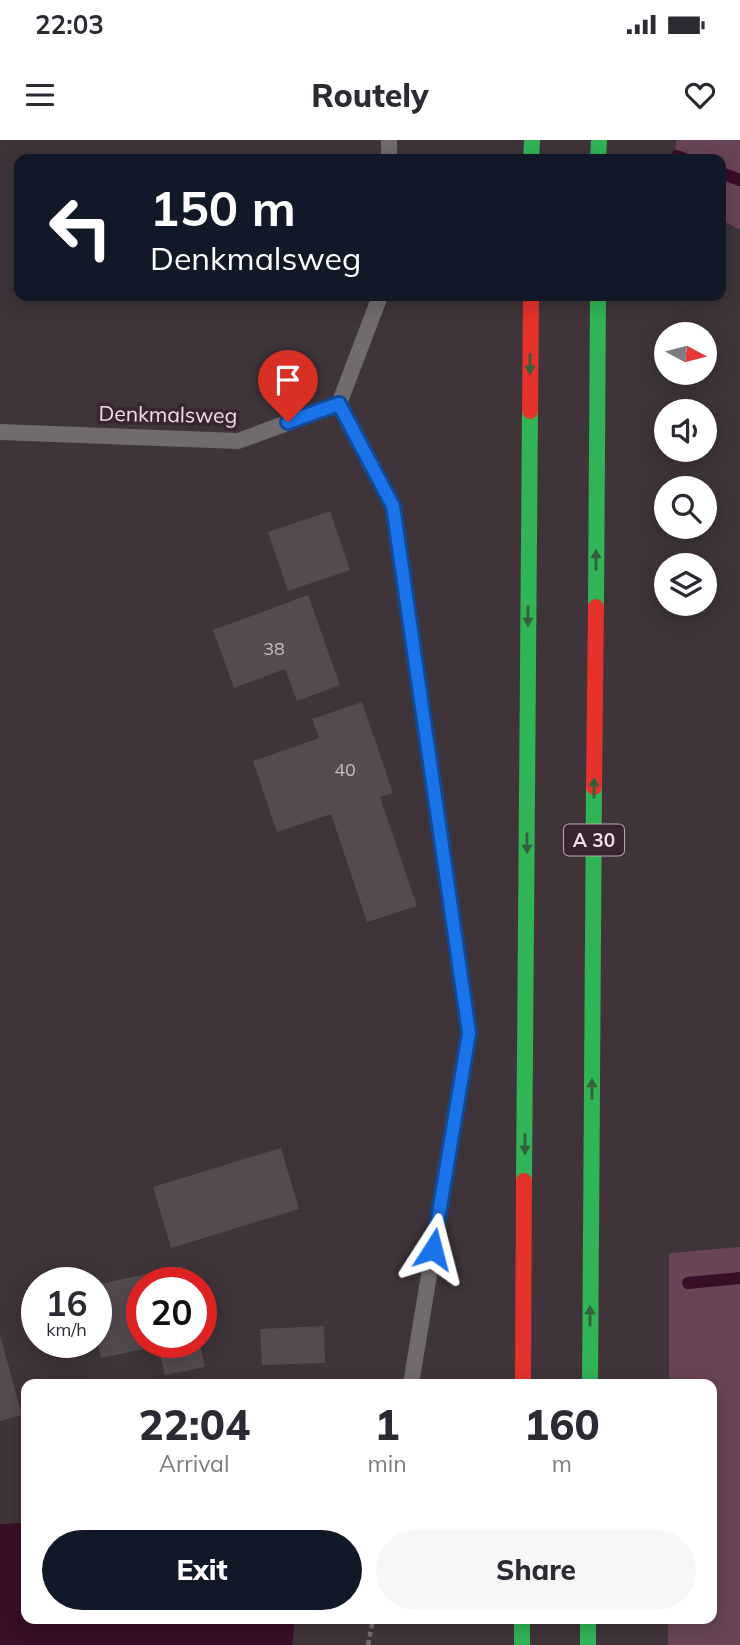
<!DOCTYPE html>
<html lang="en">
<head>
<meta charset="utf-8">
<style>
	body { margin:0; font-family:Mulish,sans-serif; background:#f7f7f7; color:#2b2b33; height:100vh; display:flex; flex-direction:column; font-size:26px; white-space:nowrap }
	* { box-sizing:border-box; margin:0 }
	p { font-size:23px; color:#7c7c81 }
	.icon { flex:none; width:38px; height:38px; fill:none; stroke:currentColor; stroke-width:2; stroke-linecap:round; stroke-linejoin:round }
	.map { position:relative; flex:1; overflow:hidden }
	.details { position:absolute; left:21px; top:1239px; width:696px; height:245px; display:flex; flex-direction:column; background:#fff; border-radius:14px; box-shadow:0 4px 18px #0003 }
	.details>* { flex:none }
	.hud { position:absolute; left:14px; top:14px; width:712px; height:147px; border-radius:14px; box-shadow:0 4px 18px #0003; background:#111827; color:#fff; overflow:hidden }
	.needle { width:46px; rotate:97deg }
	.tools { position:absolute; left:654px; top:182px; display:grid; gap:14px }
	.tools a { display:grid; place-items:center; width:63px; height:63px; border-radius:50%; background:#fff; box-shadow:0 4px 18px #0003; font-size:35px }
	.speed { position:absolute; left:21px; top:1127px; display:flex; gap:14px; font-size:35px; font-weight:700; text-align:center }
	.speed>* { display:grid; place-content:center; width:91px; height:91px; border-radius:50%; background:#fff; box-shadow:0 4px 18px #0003; line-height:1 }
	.speed small { font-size:18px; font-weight:400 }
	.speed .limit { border:10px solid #d22; background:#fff; color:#111 }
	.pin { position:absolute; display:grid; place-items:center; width:60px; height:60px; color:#fff; margin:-72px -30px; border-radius:50% 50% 50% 0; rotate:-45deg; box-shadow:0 0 7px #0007 }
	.pin .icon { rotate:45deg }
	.me { position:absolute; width:77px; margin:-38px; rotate:9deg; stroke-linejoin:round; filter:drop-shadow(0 0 5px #0008) }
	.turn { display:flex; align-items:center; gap:24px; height:147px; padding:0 21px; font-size:32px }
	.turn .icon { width:91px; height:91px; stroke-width:2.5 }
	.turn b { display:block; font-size:49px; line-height:60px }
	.eta { display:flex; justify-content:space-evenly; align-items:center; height:119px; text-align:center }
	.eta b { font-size:42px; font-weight:800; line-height:49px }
	.cta { display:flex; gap:14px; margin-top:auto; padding:14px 21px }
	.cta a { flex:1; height:80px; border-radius:42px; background:#111827; color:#fff; font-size:28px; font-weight:800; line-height:80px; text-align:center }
	.cta a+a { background:#f7f7f7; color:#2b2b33 }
	.status { display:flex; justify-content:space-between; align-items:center; height:49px; padding:0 35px; background:#fff; direction:ltr }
	.status svg { height:19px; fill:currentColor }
	header { display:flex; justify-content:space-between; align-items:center; height:91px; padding:0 21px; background:#fff; font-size:32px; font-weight:800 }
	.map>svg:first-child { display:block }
	.green { fill:#684456 }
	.water { fill:#390e28 }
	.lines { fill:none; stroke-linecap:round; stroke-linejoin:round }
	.stream { stroke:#390e28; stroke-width:12 }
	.building { fill:#544b4f }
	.path { stroke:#746e70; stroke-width:4.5; stroke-dasharray:5 3.5; stroke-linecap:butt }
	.lane { stroke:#716b6e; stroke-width:16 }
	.fast { stroke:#30b455; stroke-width:16 }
	.jam { stroke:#e5322d; stroke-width:16 }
	.oneway { fill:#345f3e }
	.route-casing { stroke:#114b97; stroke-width:18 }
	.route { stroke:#1a73e8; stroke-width:12 }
	.labels { text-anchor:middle; stroke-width:7; stroke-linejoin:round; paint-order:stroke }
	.number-label { font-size:18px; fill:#c6bcc0 }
	.shield { fill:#37262f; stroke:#b6a9af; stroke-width:2 }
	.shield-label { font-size:19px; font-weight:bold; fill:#ece1e6 }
	.street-label { font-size:21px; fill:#ece1e6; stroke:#37262f }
</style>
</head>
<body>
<div class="status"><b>22:03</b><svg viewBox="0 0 49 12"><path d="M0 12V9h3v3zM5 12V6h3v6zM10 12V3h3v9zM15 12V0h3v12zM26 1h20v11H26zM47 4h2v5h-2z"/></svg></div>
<header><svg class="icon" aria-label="menu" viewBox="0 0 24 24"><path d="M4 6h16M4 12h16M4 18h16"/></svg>Routely<svg class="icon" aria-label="heart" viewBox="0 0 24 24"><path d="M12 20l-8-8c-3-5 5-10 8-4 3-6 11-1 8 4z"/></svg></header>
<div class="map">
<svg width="740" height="1505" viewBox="0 0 740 1505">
	<rect width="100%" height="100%" fill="#3e3439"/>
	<path class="green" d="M 676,0 L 740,0 L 740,90 L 721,80 L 721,19 L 676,19 Z
		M 740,1107 L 740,1505 L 668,1505 L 668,1479 L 712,1479 L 712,1244 L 669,1244 L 669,1113 Z"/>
	<path class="water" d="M 26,1383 L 26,1479 L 295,1479 L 292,1505 L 0,1505 L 0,1384 Z"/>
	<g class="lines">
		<path class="stream" d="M 677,16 L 685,19
			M 721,33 L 740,40
			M 688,1143 L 740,1138"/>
	</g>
	<path class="building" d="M 330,371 L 350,430 L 288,451 L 268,392 Z
		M 308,455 L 340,545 L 297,561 L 285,529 L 234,548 L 213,490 Z
		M 362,562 L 393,653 L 380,657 L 417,766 L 367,782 L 331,674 L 277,692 L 253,621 L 319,598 L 312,579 Z
		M 281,1008 L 299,1069 L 171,1108 L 153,1047 Z
		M 182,1126 L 186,1143 L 142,1143 L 142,1202 L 199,1202 L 205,1227 L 165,1235 L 158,1206 L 101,1218 L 96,1195 L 96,1145 Z
		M 324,1186 L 325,1223 L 262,1225 L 260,1189 Z
		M 0,1195 L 22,1275 L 0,1281 Z"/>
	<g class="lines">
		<path class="path" d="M 368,1505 L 373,1479"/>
		<path class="lane" d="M 389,19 L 389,0
			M 339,264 L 393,366 L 469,893 L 411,1244
			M 0,292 L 238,301 L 339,264 L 380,156"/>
		<path class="fast" d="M 531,19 L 532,0
			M 598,19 L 599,0
			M 596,467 L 598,156
			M 524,1041 L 530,271
			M 590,1244 L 594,647
			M 522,1479 L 522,1505
			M 588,1479 L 588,1505"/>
		<path class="jam" d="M 530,271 L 531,156
			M 594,647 L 596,467
			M 523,1244 L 524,1041"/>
	</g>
	<defs><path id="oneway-solid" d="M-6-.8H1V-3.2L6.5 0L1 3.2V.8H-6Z" transform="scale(1.75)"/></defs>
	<g class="oneway">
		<use href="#oneway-solid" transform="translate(530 224) rotate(90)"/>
		<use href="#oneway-solid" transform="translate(596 420) rotate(-90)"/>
		<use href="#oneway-solid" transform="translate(528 476) rotate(90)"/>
		<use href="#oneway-solid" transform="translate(594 648) rotate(-90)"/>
		<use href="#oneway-solid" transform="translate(527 703) rotate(90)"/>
		<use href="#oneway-solid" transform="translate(592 949) rotate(-90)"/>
		<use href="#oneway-solid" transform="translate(525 1004) rotate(90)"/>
		<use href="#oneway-solid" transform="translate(590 1176) rotate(-90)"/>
	</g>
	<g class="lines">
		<defs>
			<path id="route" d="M 288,282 L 339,264 L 393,366 L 469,893 L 433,1109"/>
		</defs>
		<use href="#route" class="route-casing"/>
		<use href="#route" class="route"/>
	</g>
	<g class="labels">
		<g class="number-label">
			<text x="274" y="515">38</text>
			<text x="345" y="636">40</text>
		</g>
		<rect class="shield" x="564" y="684.5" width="60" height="31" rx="5"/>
		<g class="shield-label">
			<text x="594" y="707">A 30</text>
		</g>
		<g class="street-label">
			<text transform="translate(168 275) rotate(1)" y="7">Denkmalsweg</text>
		</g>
	</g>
</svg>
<div class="tools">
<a><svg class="needle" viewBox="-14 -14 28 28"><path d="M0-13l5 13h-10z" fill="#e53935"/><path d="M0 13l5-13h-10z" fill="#7c7c81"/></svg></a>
<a><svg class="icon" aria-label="sound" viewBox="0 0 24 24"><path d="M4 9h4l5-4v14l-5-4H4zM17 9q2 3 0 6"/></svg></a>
<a><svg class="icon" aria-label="search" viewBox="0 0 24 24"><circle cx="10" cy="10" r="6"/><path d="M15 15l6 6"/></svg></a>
<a><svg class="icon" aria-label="layers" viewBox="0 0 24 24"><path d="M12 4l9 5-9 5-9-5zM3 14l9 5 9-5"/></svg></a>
</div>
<div class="speed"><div>16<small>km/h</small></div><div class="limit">20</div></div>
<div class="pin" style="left:288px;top:282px;background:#d93025"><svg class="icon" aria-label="arrive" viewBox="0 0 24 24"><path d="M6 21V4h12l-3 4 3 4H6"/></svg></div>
<svg class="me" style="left:433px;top:1109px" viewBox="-20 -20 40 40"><path d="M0-17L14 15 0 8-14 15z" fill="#1a73e8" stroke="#fff" stroke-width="4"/></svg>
<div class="hud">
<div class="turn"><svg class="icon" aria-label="left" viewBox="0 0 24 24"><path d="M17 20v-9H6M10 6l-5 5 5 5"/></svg><div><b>150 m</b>Denkmalsweg</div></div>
</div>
<section class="details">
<div class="eta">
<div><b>22:04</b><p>Arrival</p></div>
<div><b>1</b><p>min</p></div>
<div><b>160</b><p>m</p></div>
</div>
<div class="cta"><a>Exit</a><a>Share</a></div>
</section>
</div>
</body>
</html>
